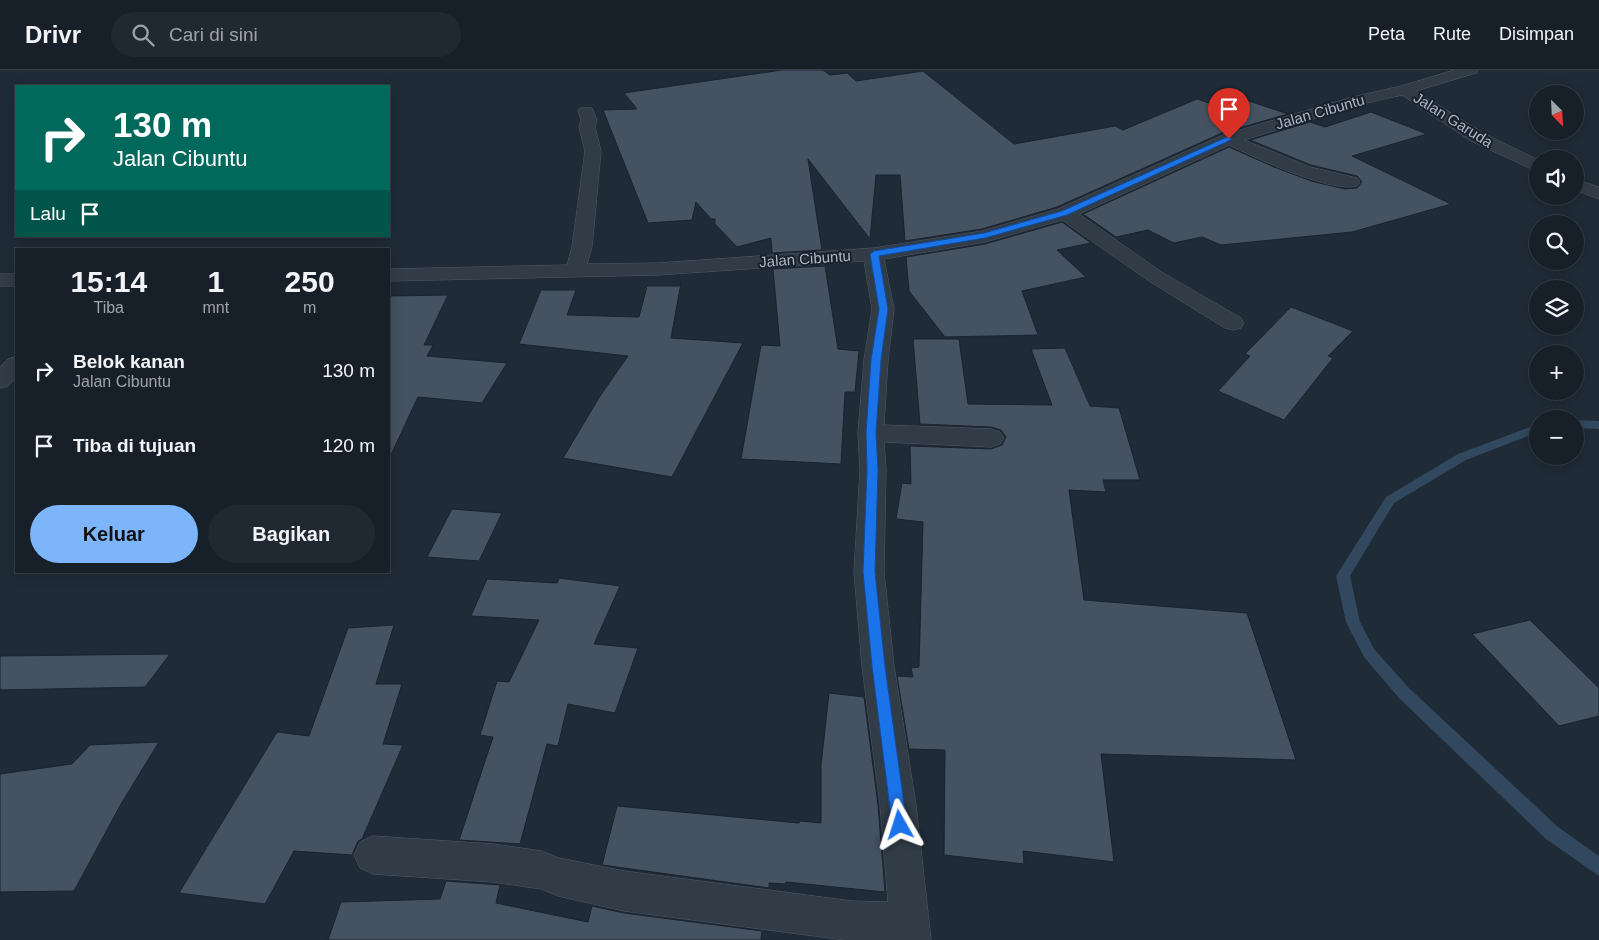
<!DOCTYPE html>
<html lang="id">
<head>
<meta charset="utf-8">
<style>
	body { margin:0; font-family:Helvetica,sans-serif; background:#202831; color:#f1f3f6; height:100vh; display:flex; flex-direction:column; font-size:19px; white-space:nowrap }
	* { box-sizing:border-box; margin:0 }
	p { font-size:16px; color:#9ea3a8 }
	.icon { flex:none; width:28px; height:28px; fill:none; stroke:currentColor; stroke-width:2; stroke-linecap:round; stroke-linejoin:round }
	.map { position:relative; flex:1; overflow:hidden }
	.drawer { position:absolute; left:15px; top:178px; width:375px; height:325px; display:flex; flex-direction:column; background:#172029; border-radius:0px; box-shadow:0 2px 12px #0003,0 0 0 1px #363e46 }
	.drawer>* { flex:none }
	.guide { position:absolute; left:15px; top:15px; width:375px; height:152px; border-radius:0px; box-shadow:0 2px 12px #0003,0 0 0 1px #363e46; background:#00695c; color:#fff; overflow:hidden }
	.needle { width:32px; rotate:156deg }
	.tools { position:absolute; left:1529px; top:15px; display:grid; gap:10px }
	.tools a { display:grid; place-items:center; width:55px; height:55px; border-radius:50%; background:#172029; box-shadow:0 2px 12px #0003,0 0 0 1px #363e46; font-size:25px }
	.pin { position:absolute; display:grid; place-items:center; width:42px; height:42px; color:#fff; margin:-51px -21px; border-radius:50% 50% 50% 0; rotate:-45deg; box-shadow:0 0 5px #0007 }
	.pin .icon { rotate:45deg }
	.me { position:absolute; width:55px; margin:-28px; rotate:354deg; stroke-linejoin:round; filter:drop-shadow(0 0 4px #0008) }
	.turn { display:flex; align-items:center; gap:18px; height:105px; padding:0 15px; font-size:22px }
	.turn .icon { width:65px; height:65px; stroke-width:2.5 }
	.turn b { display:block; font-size:35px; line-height:42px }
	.then { display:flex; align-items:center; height:48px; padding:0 15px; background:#0003; gap:10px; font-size:19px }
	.eta { display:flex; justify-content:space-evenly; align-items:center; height:85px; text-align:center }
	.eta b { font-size:30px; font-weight:800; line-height:35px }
	.primary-button { display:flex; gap:10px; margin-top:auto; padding:10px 15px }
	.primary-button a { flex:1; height:58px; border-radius:30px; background:#7cb5fa; color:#111; font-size:20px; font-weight:800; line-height:58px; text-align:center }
	.primary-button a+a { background:#202831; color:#f1f3f6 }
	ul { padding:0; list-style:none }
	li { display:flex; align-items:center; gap:15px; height:75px; padding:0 15px }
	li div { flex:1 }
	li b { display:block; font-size:19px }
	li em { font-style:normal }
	header { display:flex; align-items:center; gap:30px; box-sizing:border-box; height:70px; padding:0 25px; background:#172029; border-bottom:1px solid #363e46 }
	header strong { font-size:24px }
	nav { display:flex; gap:28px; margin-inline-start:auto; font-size:18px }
	.search { width:350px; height:45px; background:#202831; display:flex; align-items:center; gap:12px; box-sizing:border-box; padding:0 18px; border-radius:28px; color:#9ea3a8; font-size:19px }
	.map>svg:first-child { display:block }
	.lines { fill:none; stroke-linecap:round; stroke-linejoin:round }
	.stream { fill:#32485f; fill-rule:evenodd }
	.building { fill:#455261; stroke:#1a232e }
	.minor-casing { stroke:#505a65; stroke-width:1 }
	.minor { fill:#323c47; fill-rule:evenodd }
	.route { fill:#1a73e8; stroke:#114b97 }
	.labels { text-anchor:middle; stroke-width:4; stroke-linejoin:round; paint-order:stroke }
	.far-street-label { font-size:15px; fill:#acb7c4; stroke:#18212c }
</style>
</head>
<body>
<header>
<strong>Drivr</strong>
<div class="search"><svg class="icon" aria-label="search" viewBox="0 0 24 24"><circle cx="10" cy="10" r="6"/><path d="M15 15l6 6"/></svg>Cari di sini</div>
<nav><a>Peta</a><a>Rute</a><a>Disimpan</a></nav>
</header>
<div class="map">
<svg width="1599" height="870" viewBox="0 0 1599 870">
	<rect width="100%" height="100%" fill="#1f2b37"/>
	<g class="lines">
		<path class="stream" d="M 1575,350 L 1599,351 L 1599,359 L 1575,358 Z
			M 1538,354 L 1538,362 L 1466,390 L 1394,433 L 1350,506 L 1360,552 L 1374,579 L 1409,618 L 1558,757 L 1599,786 L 1599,806 L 1546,769 L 1399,628 L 1364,587 L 1346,552 L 1336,506 L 1386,427 L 1458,384 Z"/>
	</g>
	<path class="building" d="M 782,0 L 823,0 L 830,5 L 847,3 L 856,11 L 923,1 L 1014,74 L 1115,56 L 1123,60 L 1197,29 L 1209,33 L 1228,24 L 1288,44 L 1222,63 L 1057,137 L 982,159 L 905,171 L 900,105 L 876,105 L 870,169 L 808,89 L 822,180 L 772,183 L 771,168 L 737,177 L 715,154 L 715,149 L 711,149 L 696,132 L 692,150 L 648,153 L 603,40 L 637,39 L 624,23 Z
		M 1371,42 L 1427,64 L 1352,86 L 1451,134 L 1352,162 L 1221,175 L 1202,167 L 1174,173 L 1148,160 L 1116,167 L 1083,144 L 1229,77 L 1274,97 L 1311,111 L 1345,119 L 1357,118 L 1362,112 L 1357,106 L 1311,95 L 1250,70 L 1310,52 L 1325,57 Z
		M 1062,152 L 1091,173 L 1057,180 L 1086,207 L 1022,221 L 1038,265 L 945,267 L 909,221 L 906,187 L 985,174 Z
		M 825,196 L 838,279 L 859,281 L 855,322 L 845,322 L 841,394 L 741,389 L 761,275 L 780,276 L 773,199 Z
		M 681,213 L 671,268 L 743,273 L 672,407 L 563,388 L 600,326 L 628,286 L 519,274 L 541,220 L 576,220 L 567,245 L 639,247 L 647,216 L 679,216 Z
		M 448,225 L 424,275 L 433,275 L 427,286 L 507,293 L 482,333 L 418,327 L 389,389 L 389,226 Z
		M 1291,237 L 1353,261 L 1328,286 L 1333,288 L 1284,350 L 1218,321 L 1250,286 L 1245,284 Z
		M 913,269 L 959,269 L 968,334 L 1052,335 L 1031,279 L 1065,278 L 1090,336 L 1119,338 L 1140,410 L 1103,410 L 1106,422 L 1069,420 L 1084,530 L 1247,543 L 1296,690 L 1101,684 L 1114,792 L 1023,781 L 1024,794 L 944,785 L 945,680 L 909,679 L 897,606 L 913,607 L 911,598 L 919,597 L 923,452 L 896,449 L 902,413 L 911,414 L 910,376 L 991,379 L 1002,375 L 1006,367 L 1001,360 L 991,357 L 920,354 Z
		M 452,439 L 502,443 L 479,491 L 427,487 Z
		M 559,508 L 620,516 L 594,574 L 638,578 L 615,643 L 568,634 L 558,676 L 547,674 L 520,774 L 459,770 L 493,667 L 480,665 L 497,611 L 509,612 L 539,550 L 471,546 L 487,509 L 557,513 Z
		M 1530,550 L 1599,618 L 1599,646 L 1559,656 L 1472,564 Z
		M 394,555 L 376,614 L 402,614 L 383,674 L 403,675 L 362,769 L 358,771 L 352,785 L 294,781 L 265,834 L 179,823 L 277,662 L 309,666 L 348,558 Z
		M 170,584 L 145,617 L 0,620 L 0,586 Z
		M 829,623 L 864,627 L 878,735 L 885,822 L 786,812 L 785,814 L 769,813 L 769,818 L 602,795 L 617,736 L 799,753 L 800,751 L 821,753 L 821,695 Z
		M 159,672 L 121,734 L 74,821 L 0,822 L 0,704 L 72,694 L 90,675 Z
		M 446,811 L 500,815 L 496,833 L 588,852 L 592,836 L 624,843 L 762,861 L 761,870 L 328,870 L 341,832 L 440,829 Z"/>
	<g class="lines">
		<defs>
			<path id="minor" d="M 1455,0 L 1478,0 L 1476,3 L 1416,21 L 1483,63 L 1538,90 L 1538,102 L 1471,71 L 1402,25 L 1362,34 L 1244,70 L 1310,97 L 1357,108 L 1360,112 L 1357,116 C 1330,123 1256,88 1229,75 L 1079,144 L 1163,203 L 1241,248 L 1244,253 L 1241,258 L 1233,260 L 1225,258 L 1149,211 L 1062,150 L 985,172 L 884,189 L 894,239 L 888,290 L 884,355 L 991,359 L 1000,362 L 1004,368 L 1000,374 L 991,377 L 884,372 L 886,400 L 884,502 L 894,596 L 916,735 L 931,870 L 845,870 L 624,841 L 558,826 L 541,819 L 493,812 L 373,804 L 360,798 L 354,785 L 360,772 L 373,766 L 493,774 L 542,781 L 559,788 L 624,801 L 852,831 L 888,832 L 880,735 L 862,596 L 854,502 L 860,400 L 858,363 L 864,290 L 872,239 L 864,191 L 658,205 L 389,211 L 389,199 L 567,195 L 572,177 L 585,81 L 579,57 L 581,50 L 578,41 L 580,38 L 592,38 L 597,50 L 595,57 L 601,81 L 592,177 L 587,194 L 658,193 L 874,178 L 982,161 L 1058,139 L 1223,65 L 1353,27 L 1401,16 Z
				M 1575,109 L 1599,117 L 1599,129 L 1575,120 Z
				M 0,204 L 16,204 L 16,216 L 0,216 Z
				M 16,287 L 16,308 L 8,316 L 0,318 L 0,297 L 8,289 Z"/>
		</defs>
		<use href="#minor" class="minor-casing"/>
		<use href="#minor" class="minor"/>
	</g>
	<path class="route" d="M 1227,67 L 1233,69 L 1067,145 L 985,168 L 879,186 L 888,239 L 881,290 L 876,363 L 878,400 L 875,502 L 885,596 L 907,755 L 905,760 L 900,762 L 894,760 L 892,755 L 872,596 L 863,502 L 867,400 L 866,363 L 871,290 L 879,239 L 870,184 L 874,181 L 984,163 L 1062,141 Z"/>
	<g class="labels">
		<g class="far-street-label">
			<text transform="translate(1320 42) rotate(-16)" y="5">Jalan Cibuntu</text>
			<text transform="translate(1453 50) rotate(32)" y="5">Jalan Garuda</text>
			<text transform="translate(805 189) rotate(-4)" y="5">Jalan Cibuntu</text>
		</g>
	</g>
</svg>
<div class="tools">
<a><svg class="needle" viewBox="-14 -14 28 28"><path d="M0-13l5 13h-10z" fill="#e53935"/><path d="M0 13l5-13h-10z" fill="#9ea3a8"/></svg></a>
<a><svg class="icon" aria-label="sound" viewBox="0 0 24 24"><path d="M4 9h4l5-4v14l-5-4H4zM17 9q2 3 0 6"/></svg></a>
<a><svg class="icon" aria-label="search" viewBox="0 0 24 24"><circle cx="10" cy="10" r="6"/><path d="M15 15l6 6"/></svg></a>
<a><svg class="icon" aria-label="layers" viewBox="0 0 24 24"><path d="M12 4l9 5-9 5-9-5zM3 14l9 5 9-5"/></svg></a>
<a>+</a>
<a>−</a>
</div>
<div class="pin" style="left:1229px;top:69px;background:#d93025"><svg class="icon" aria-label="arrive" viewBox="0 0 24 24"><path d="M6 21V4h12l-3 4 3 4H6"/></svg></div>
<svg class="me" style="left:900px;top:755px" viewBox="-20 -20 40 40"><path d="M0-17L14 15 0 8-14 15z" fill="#1a73e8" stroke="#fff" stroke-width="4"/></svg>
<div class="guide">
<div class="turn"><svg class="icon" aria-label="right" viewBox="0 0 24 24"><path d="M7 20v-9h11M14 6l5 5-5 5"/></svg><div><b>130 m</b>Jalan Cibuntu</div></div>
<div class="then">Lalu<svg class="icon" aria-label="arrive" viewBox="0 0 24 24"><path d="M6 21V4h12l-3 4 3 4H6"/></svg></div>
</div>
<section class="drawer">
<div class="eta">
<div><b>15:14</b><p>Tiba</p></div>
<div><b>1</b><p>mnt</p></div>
<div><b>250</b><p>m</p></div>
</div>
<ul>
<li><svg class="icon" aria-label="right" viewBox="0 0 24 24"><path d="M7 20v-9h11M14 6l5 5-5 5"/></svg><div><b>Belok kanan</b><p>Jalan Cibuntu</p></div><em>130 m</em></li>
<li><svg class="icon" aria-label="arrive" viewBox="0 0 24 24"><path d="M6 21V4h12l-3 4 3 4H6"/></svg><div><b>Tiba di tujuan</b></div><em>120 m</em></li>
</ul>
<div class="primary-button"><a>Keluar</a><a>Bagikan</a></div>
</section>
</div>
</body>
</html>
